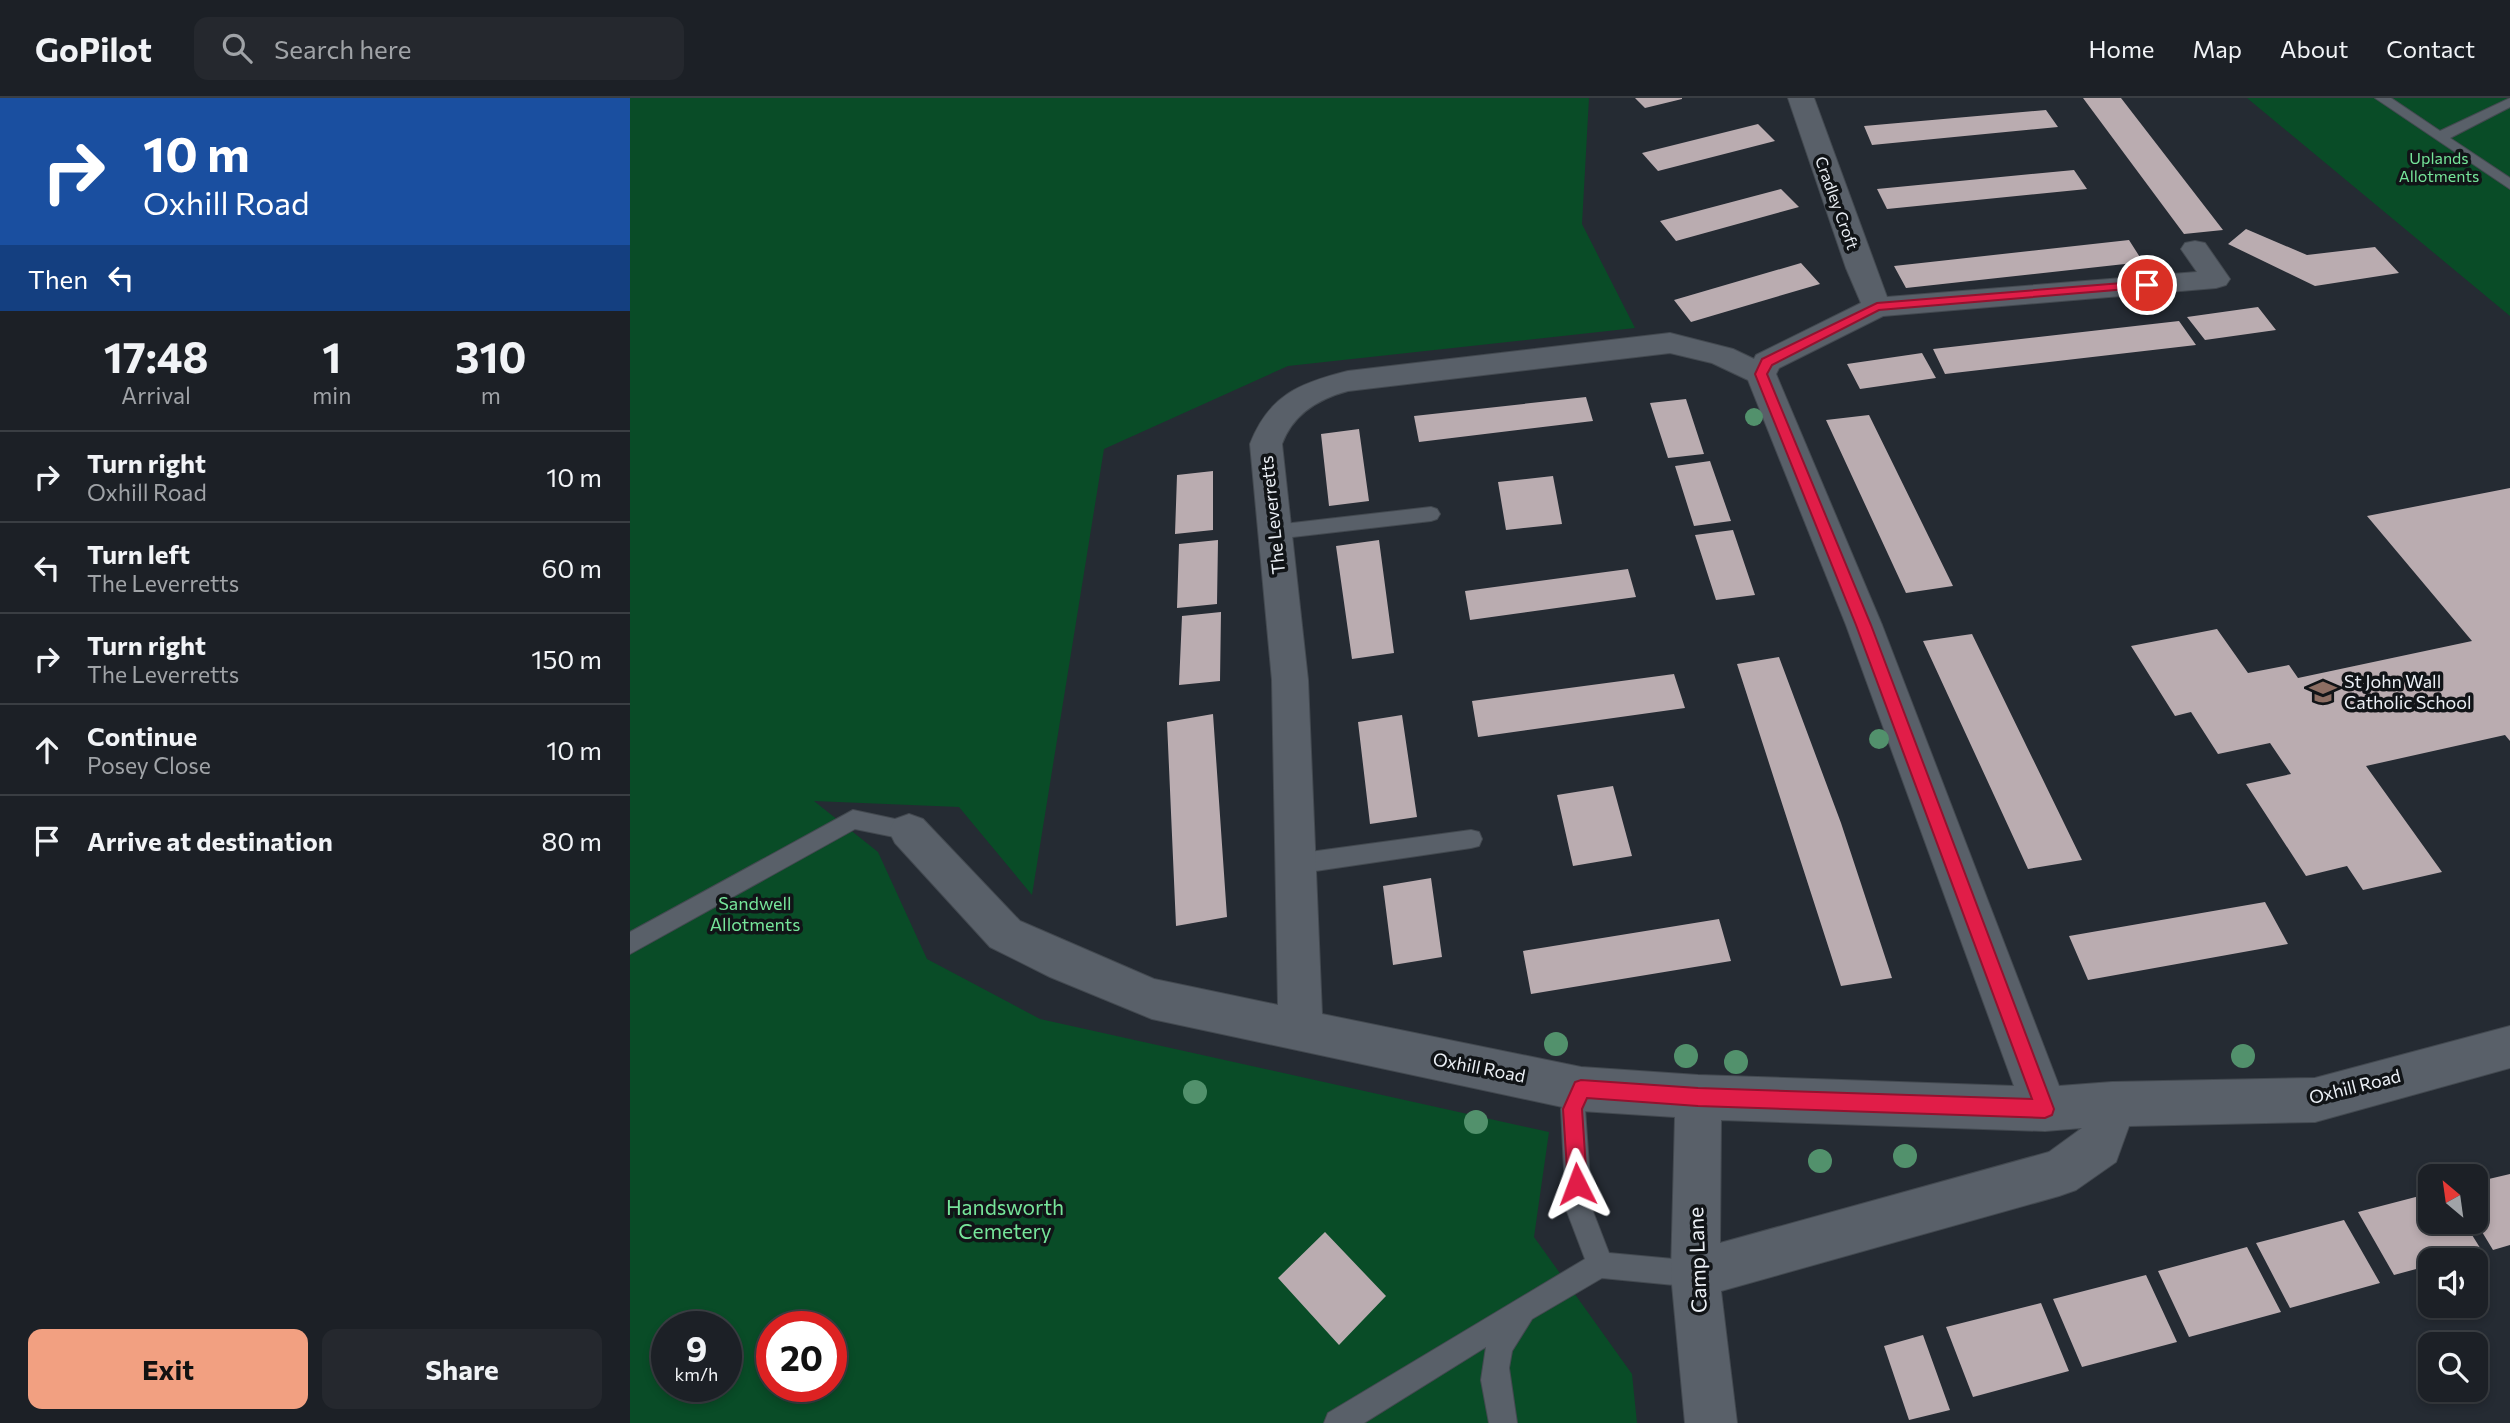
<!DOCTYPE html>
<html lang="en">
<head>
<meta charset="utf-8">
<style>
	body { margin:0; font-family:Commissioner,sans-serif; background:#25282e; color:#f1f3f6; height:100vh; display:flex; flex-direction:column; font-size:26px; white-space:nowrap }
	* { box-sizing:border-box; margin:0 }
	p { font-size:23px; color:#a0a3a7 }
	.icon { flex:none; width:38px; height:38px; fill:none; stroke:currentColor; stroke-width:2; stroke-linecap:round; stroke-linejoin:round }
	.map { position:relative; flex:1; overflow:hidden }
	.side { display:flex; flex-direction:column; background:#1c2026; width:630px }
	.side>* { flex:none }
	.guide { background:#1a4fa0; color:#fff; overflow:hidden }
	.needle { width:46px; rotate:331deg }
	.fabs { position:absolute; left:1788px; top:1066px; display:grid; gap:14px }
	.fabs a { display:grid; place-items:center; width:70px; height:70px; border-radius:14px; background:#1c2026; box-shadow:0 4px 10px #0003,0 0 0 2px #3a3e43; font-size:35px }
	.speed { position:absolute; left:21px; top:1213px; display:flex; gap:14px; font-size:35px; font-weight:700; text-align:center }
	.speed>* { display:grid; place-content:center; width:91px; height:91px; border-radius:50%; background:#1c2026; box-shadow:0 4px 10px #0003,0 0 0 2px #3a3e43; line-height:1 }
	.speed small { font-size:18px; font-weight:400 }
	.speed .limit { border:10px solid #d22; background:#fff; color:#111 }
	.pin { position:absolute; display:grid; place-items:center; width:60px; height:60px; color:#fff; margin:-30px; border:4px solid #fff; border-radius:50%; box-shadow:0 2px 7px #0007 }
	.me { position:absolute; width:77px; margin:-38px; rotate:357deg; stroke-linejoin:round; filter:drop-shadow(0 0 5px #0008) }
	.turn { display:flex; align-items:center; gap:24px; height:147px; padding:0 28px; font-size:32px }
	.turn .icon { width:91px; height:91px; stroke-width:2.5 }
	.turn b { display:block; font-size:49px; line-height:60px }
	.then { display:flex; align-items:center; height:66px; padding:0 28px; background:#0003; gap:14px; font-size:26px }
	.eta { display:flex; justify-content:space-evenly; align-items:center; height:119px; text-align:center }
	.eta b { font-size:42px; font-weight:700; line-height:49px }
	.action { display:flex; gap:14px; margin-top:auto; padding:14px 28px }
	.action a { flex:1; height:80px; border-radius:14px; background:#f2a081; color:#111; font-size:28px; font-weight:700; line-height:80px; text-align:center }
	.action a+a { background:#25282e; color:#f1f3f6 }
	ul { padding:0; list-style:none }
	li { display:flex; align-items:center; gap:21px; height:91px; padding:0 28px; border-top:2px solid #3a3e43 }
	li div { flex:1 }
	li b { display:block; font-size:26px }
	li em { font-style:normal }
	header { display:flex; align-items:center; gap:42px; box-sizing:border-box; height:98px; padding:0 35px; background:#1c2026; border-bottom:2px solid #3a3e43 }
	header strong { font-size:33px }
	nav { display:flex; gap:38px; margin-inline-start:auto; font-size:24px }
	.search { width:490px; height:63px; background:#25282e; display:flex; align-items:center; gap:18px; box-sizing:border-box; padding:0 24px; border-radius:14px; color:#a0a3a7; font-size:26px }
	main { display:flex; flex:1; min-height:0 }
	.map>svg:first-child { display:block }
	.green { fill:#094c27; fill-rule:evenodd }
	.building { fill:#baacb0 }
	.lines { fill:none; stroke-linecap:round; stroke-linejoin:round }
	.lane-casing { stroke:#434950; stroke-width:2 }
	.street-casing { stroke:#434950; stroke-width:2 }
	.lane { fill:#596069; fill-rule:evenodd }
	.street { fill:#596069; fill-rule:evenodd }
	.tree { fill:#52916c }
	.route { fill:#e11d48; stroke:#92132f; stroke-width:2 }
	.labels { text-anchor:middle; stroke-width:7; stroke-linejoin:round; paint-order:stroke }
	.far-park-label { font-size:16px; fill:#76e59a; stroke:#111417 }
	.far-street-label { font-size:16px; fill:#ecf0f6; stroke:#111417 }
	.street-label { font-size:18px; fill:#ecf0f6; stroke:#111417 }
	.poi-label { font-size:18px; fill:#ecf0f6; stroke:#111417; text-anchor:start }
	.park-label { font-size:18px; fill:#76e59a; stroke:#111417 }
	.near-park-label { font-size:21px; fill:#76e59a; stroke:#111417 }
	.near-street-label { font-size:21px; fill:#ecf0f6; stroke:#111417 }
</style>
</head>
<body>
<header>
<strong>GoPilot</strong>
<div class="search"><svg class="icon" aria-label="search" viewBox="0 0 24 24"><circle cx="10" cy="10" r="6"/><path d="M15 15l6 6"/></svg>Search here</div>
<nav><a>Home</a><a>Map</a><a>About</a><a>Contact</a></nav>
</header>
<main>
<section class="side">
<div class="guide">
<div class="turn"><svg class="icon" aria-label="right" viewBox="0 0 24 24"><path d="M7 20v-9h11M14 6l5 5-5 5"/></svg><div><b>10 m</b>Oxhill Road</div></div>
<div class="then">Then<svg class="icon" aria-label="left" viewBox="0 0 24 24"><path d="M17 20v-9H6M10 6l-5 5 5 5"/></svg></div>
</div>
<div class="eta">
<div><b>17:48</b><p>Arrival</p></div>
<div><b>1</b><p>min</p></div>
<div><b>310</b><p>m</p></div>
</div>
<ul>
<li><svg class="icon" aria-label="right" viewBox="0 0 24 24"><path d="M7 20v-9h11M14 6l5 5-5 5"/></svg><div><b>Turn right</b><p>Oxhill Road</p></div><em>10 m</em></li>
<li><svg class="icon" aria-label="left" viewBox="0 0 24 24"><path d="M17 20v-9H6M10 6l-5 5 5 5"/></svg><div><b>Turn left</b><p>The Leverretts</p></div><em>60 m</em></li>
<li><svg class="icon" aria-label="right" viewBox="0 0 24 24"><path d="M7 20v-9h11M14 6l5 5-5 5"/></svg><div><b>Turn right</b><p>The Leverretts</p></div><em>150 m</em></li>
<li><svg class="icon" aria-label="ahead" viewBox="0 0 24 24"><path d="M12 20V5M6 11l6-6 6 6"/></svg><div><b>Continue</b><p>Posey Close</p></div><em>10 m</em></li>
<li><svg class="icon" aria-label="arrive" viewBox="0 0 24 24"><path d="M6 21V4h12l-3 4 3 4H6"/></svg><div><b>Arrive at destination</b></div><em>80 m</em></li>
</ul>
<div class="action"><a>Exit</a><a>Share</a></div>
</section>
<div class="map">
<svg width="1880" height="1325" viewBox="0 0 1880 1325">
	<rect width="100%" height="100%" fill="#252b33"/>
	<path class="green" d="M 0,0 L 959,0 L 952,126 L 1005,230 L 658,268 L 474,351 L 402,797 L 329,709 L 184,703 L 248,754 L 297,861 L 410,921 L 919,1034 L 904,1139 L 1002,1276 L 1007,1325 L 0,1325 ZM 37,1228 L 96,1228 L 96,1288 L 37,1288 ZM 142,1228 L 201,1228 L 201,1288 L 142,1288 Z
		M 1617,0 L 1880,0 L 1880,218 Z"/>
	<path class="building" d="M 1005,0 L 1052,0 L 1052,1 L 1015,10 Z
		M 1453,0 L 1491,0 L 1593,132 L 1554,136 Z
		M 1416,12 L 1428,29 L 1242,47 L 1234,28 Z
		M 1128,26 L 1145,43 L 1028,73 L 1012,55 Z
		M 1444,72 L 1457,91 L 1257,111 L 1247,91 Z
		M 1151,91 L 1169,109 L 1046,143 L 1030,123 Z
		M 1616,131 L 1677,157 L 1745,149 L 1769,175 L 1685,188 L 1598,146 Z
		M 1499,142 L 1513,164 L 1276,190 L 1264,168 Z
		M 1171,165 L 1190,186 L 1061,224 L 1044,202 Z
		M 1628,209 L 1646,232 L 1575,242 L 1557,219 Z
		M 1549,223 L 1566,247 L 1315,276 L 1303,251 Z
		M 1292,255 L 1306,280 L 1230,291 L 1217,266 Z
		M 956,299 L 963,323 L 789,344 L 784,318 Z
		M 1056,301 L 1074,356 L 1038,360 L 1020,305 Z
		M 1239,317 L 1323,488 L 1276,495 L 1196,322 Z
		M 729,331 L 739,403 L 699,408 L 691,336 Z
		M 1080,363 L 1101,423 L 1064,428 L 1045,368 Z
		M 583,373 L 583,432 L 545,436 L 547,377 Z
		M 923,378 L 932,426 L 876,432 L 868,384 Z
		M 1880,390 L 1880,643 L 1875,637 L 1736,668 L 1812,774 L 1733,792 L 1717,768 L 1676,778 L 1616,686 L 1661,676 L 1640,645 L 1588,656 L 1561,614 L 1545,618 L 1501,548 L 1587,531 L 1618,575 L 1659,567 L 1668,580 L 1842,543 L 1737,418 Z
		M 1103,432 L 1125,497 L 1086,502 L 1065,437 Z
		M 588,442 L 587,506 L 547,510 L 549,446 Z
		M 749,442 L 764,555 L 722,561 L 706,448 Z
		M 998,471 L 1006,499 L 840,522 L 835,493 Z
		M 591,514 L 590,583 L 549,587 L 552,518 Z
		M 1342,536 L 1452,762 L 1398,771 L 1293,543 Z
		M 1149,559 L 1211,725 L 1262,880 L 1211,888 L 1107,566 Z
		M 1044,576 L 1055,610 L 848,639 L 842,603 Z
		M 583,616 L 597,819 L 546,828 L 537,624 Z
		M 772,617 L 787,719 L 740,726 L 728,624 Z
		M 983,688 L 1002,758 L 943,768 L 927,697 Z
		M 801,780 L 812,859 L 763,867 L 753,788 Z
		M 1635,804 L 1658,846 L 1458,882 L 1439,838 Z
		M 1089,821 L 1101,863 L 901,896 L 893,853 Z
		M 1880,1076 L 1880,1147 L 1863,1152 L 1846,1124 L 1846,1084 Z
		M 1801,1095 L 1801,1124 L 1834,1124 L 1852,1153 L 1819,1162 L 1801,1162 L 1801,1167 L 1764,1177 L 1728,1114 Z
		M 1714,1122 L 1750,1185 L 1660,1210 L 1626,1145 Z
		M 695,1134 L 756,1198 L 709,1247 L 648,1180 Z
		M 1617,1149 L 1651,1214 L 1559,1239 L 1528,1173 Z
		M 1516,1177 L 1547,1244 L 1452,1269 L 1423,1201 Z
		M 1411,1205 L 1439,1273 L 1343,1299 L 1316,1229 Z
		M 1293,1237 L 1320,1312 L 1279,1322 L 1254,1248 Z"/>
	<g class="lines">
		<defs>
			<path id="lane" d="M 1745,0 L 1761,0 L 1810,33 L 1880,0 L 1880,9 L 1820,40 L 1880,80 L 1880,91 Z
				M 801,409 L 807,411 L 810,416 L 807,421 L 801,423 L 645,441 L 638,439 L 636,434 L 638,429 L 645,427 Z
				M 223,712 L 279,724 L 287,726 L 290,733 L 287,740 L 279,742 L 225,731 L 0,856 L 0,834 Z
				M 841,732 L 849,734 L 852,741 L 849,748 L 841,750 L 665,776 L 657,773 L 654,766 L 657,759 L 665,756 Z
				M 951,979 L 960,983 L 963,991 L 955,1011 L 962,1111 L 979,1155 L 1065,1163 L 1074,1167 L 1078,1176 L 1074,1185 L 1065,1189 L 972,1180 L 902,1221 L 882,1253 L 879,1270 L 887,1325 L 859,1325 L 851,1282 L 856,1249 L 734,1325 L 694,1325 L 698,1315 L 955,1161 L 936,1111 L 931,1011 L 942,983 Z"/>
			<path id="street" d="M 1158,0 L 1184,0 L 1257,199 L 1567,174 L 1551,151 L 1555,145 L 1565,143 L 1575,145 L 1600,181 L 1596,187 L 1586,190 L 1253,218 L 1149,270 L 1146,276 L 1252,527 L 1429,988 L 1482,984 L 1685,980 L 1880,928 L 1880,970 L 1685,1024 L 1499,1028 L 1486,1064 L 1446,1092 L 1429,1098 L 1091,1193 L 1107,1325 L 1055,1325 L 1041,1176 L 1045,1019 L 951,1013 L 522,921 L 420,879 L 360,849 L 265,745 L 259,733 L 265,721 L 279,716 L 293,721 L 390,823 L 524,881 L 648,907 L 642,582 L 620,346 C 639,297 670,285 718,273 L 1040,235 L 1103,251 L 1124,261 L 1126,257 L 1231,205 L 1216,170 ZM 1040,255 L 1082,265 L 1118,282 L 1216,527 L 1384,988 L 1068,977 L 951,969 L 692,916 L 678,582 L 652,346 C 663,316 688,301 718,293 ZM 1091,1022 L 1415,1033 L 1452,1030 L 1419,1054 L 1090,1145 Z"/>
		</defs>
		<use href="#lane" class="lane-casing"/>
		<use href="#street" class="street-casing"/>
		<use href="#lane" class="lane"/>
		<use href="#street" class="street"/>
	</g>
	<g class="tree">
		<circle cx="1124" cy="319" r="9"/>
		<circle cx="1249" cy="641" r="10"/>
		<circle cx="926" cy="946" r="12"/>
		<circle cx="1056" cy="958" r="12"/>
		<circle cx="1613" cy="958" r="12"/>
		<circle cx="1106" cy="964" r="12"/>
		<circle cx="565" cy="994" r="12"/>
		<circle cx="846" cy="1024" r="12"/>
		<circle cx="1275" cy="1058" r="12"/>
		<circle cx="1190" cy="1063" r="12"/>
	</g>
	<path class="route" d="M 1517,183 L 1521,184 L 1521,189 L 1249,212 L 1142,267 L 1137,276 L 1241,527 L 1424,1011 L 1422,1017 L 1415,1020 L 1068,1008 L 957,1000 L 952,1011 L 957,1086 L 954,1093 L 947,1095 L 941,1093 L 938,1086 L 933,1011 L 945,984 L 951,982 L 1068,990 L 1402,1001 L 1226,527 L 1125,276 L 1132,261 L 1247,205 Z"/>
	<defs>
		<symbol id="school-bare" viewBox="-9 -9 18 18"><path d="M0-5L7-2L0 1L-7-2ZM-4 1L0 2.5L4 1V4Q0 6-4 4Z" fill="#8d6e63" stroke="#111417" stroke-width="2.5" paint-order="stroke"/></symbol>
	</defs>
	<g fill-rule="evenodd">
		<use href="#school-bare" x="1674" y="575" width="38" height="38"/>
	</g>
	<g class="labels">
		<g class="far-park-label">
			<text x="1809" y="66">Uplands<tspan x="1809" dy="18">Allotments</tspan></text>
		</g>
		<g class="far-street-label">
			<text transform="translate(1207 105) rotate(70)" y="6">Cradley Croft</text>
		</g>
		<g class="street-label">
			<text transform="translate(643 417) rotate(-96)" y="6">The Leverretts</text>
			<text transform="translate(849 970) rotate(11)" y="6">Oxhill Road</text>
			<text transform="translate(1725 989) rotate(-14)" y="6">Oxhill Road</text>
		</g>
		<g class="poi-label">
			<text x="1714" y="590">St John Wall<tspan x="1714" dy="21">Catholic School</tspan></text>
		</g>
		<g class="park-label">
			<text x="125" y="812">Sandwell<tspan x="125" dy="21">Allotments</tspan></text>
		</g>
		<g class="near-park-label">
			<text x="375" y="1117">Handsworth<tspan x="375" dy="24">Cemetery</tspan></text>
		</g>
		<g class="near-street-label">
			<text transform="translate(1068 1162) rotate(-92)" y="7">Camp Lane</text>
		</g>
	</g>
</svg>
<div class="fabs">
<a><svg class="needle" viewBox="-14 -14 28 28"><path d="M0-13l5 13h-10z" fill="#e53935"/><path d="M0 13l5-13h-10z" fill="#a0a3a7"/></svg></a>
<a><svg class="icon" aria-label="sound" viewBox="0 0 24 24"><path d="M4 9h4l5-4v14l-5-4H4zM17 9q2 3 0 6"/></svg></a>
<a><svg class="icon" aria-label="search" viewBox="0 0 24 24"><circle cx="10" cy="10" r="6"/><path d="M15 15l6 6"/></svg></a>
</div>
<div class="speed"><div>9<small>km/h</small></div><div class="limit">20</div></div>
<div class="pin" style="left:1517px;top:187px;background:#d93025"><svg class="icon" aria-label="arrive" viewBox="0 0 24 24"><path d="M6 21V4h12l-3 4 3 4H6"/></svg></div>
<svg class="me" style="left:947px;top:1086px" viewBox="-20 -20 40 40"><path d="M0-17L14 15 0 8-14 15z" fill="#e11d48" stroke="#fff" stroke-width="4"/></svg>
</div>
</main>
</body>
</html>
